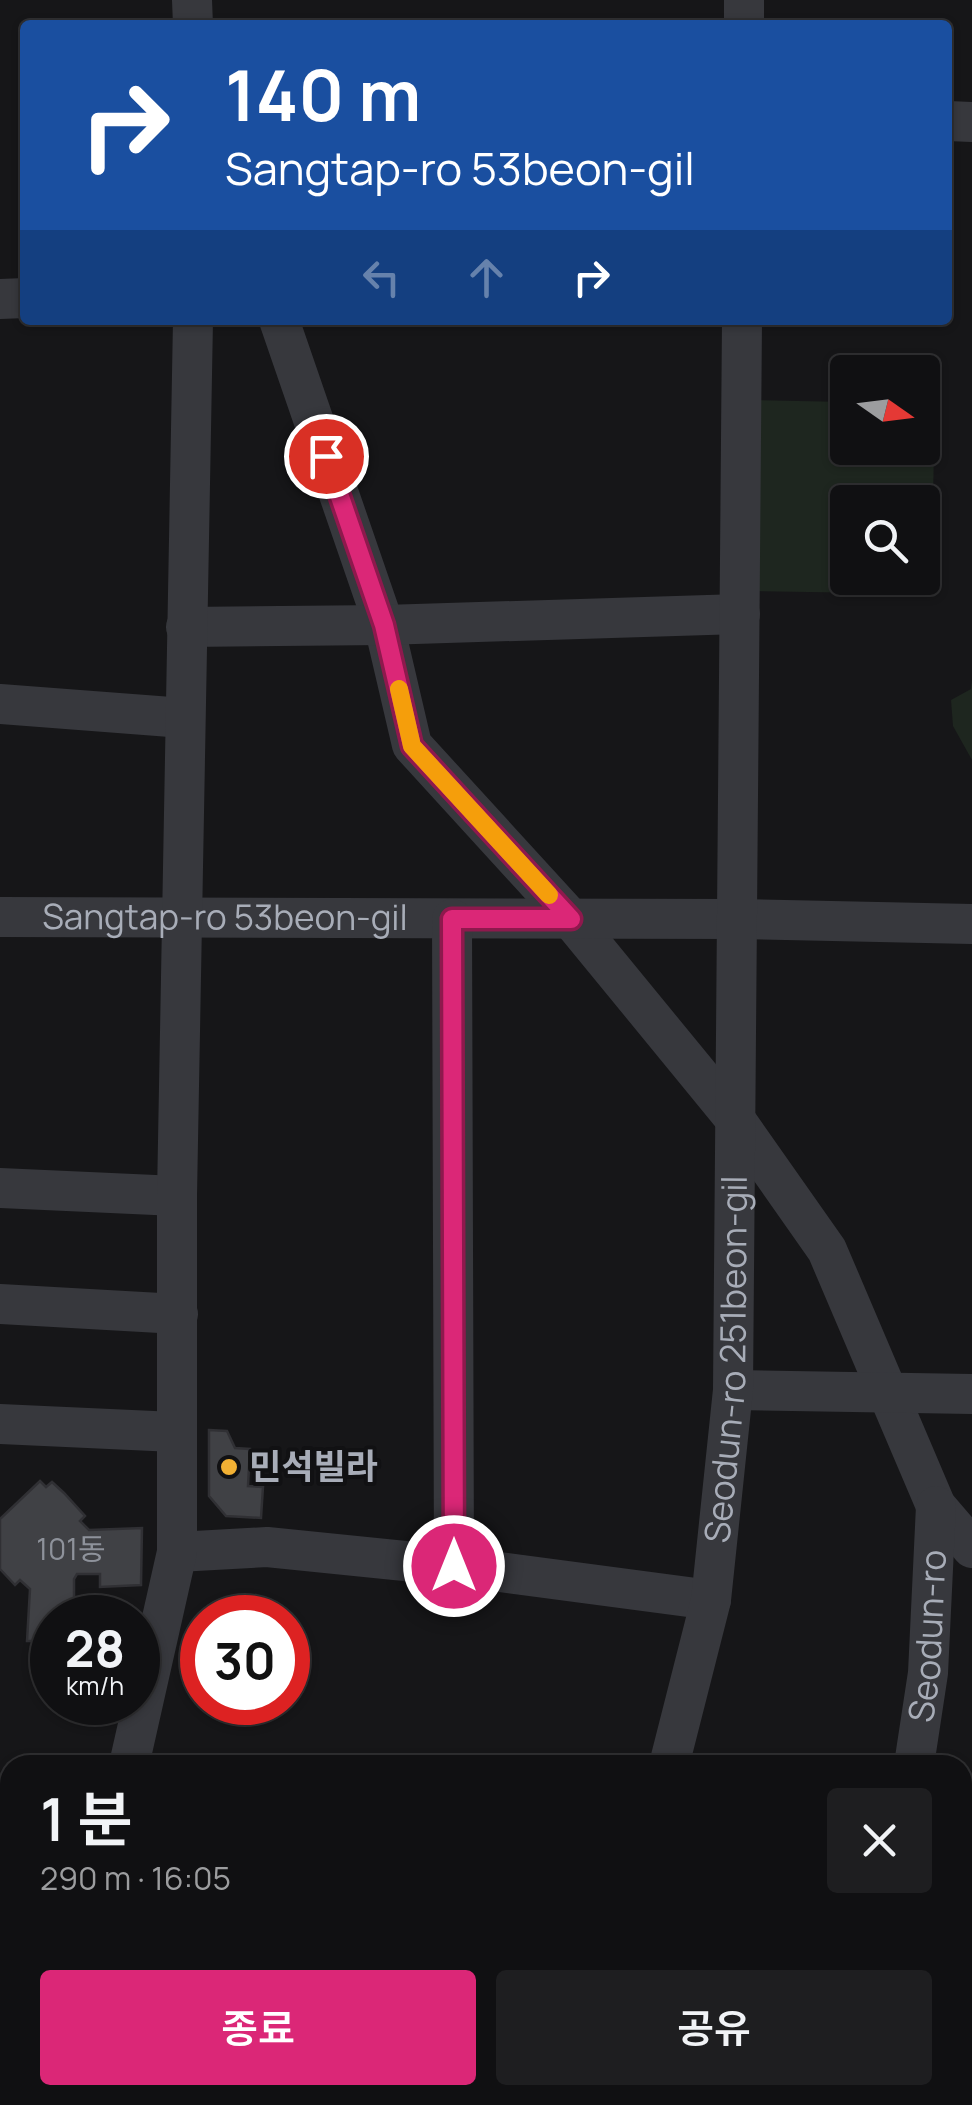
<!DOCTYPE html>
<html lang="ko">
<head>
<meta charset="utf-8">
<style>
	body { margin:0; font-family:Manrope,"Noto Sans KR",sans-serif; background:#1e1e20; color:#f1f3f6; height:100vh; display:flex; flex-direction:column; font-size:38px; white-space:nowrap }
	* { box-sizing:border-box; margin:0 }
	p { font-size:32px; color:#9c9d9f }
	.icon { flex:none; width:55px; height:55px; fill:none; stroke:currentColor; stroke-width:2; stroke-linecap:round; stroke-linejoin:round }
	.map { position:relative; flex:1; overflow:hidden }
	.drawer { position:absolute; left:0px; top:1755px; width:972px; height:350px; display:flex; flex-direction:column; background:#101012; border-radius:30px 30px 0 0; box-shadow:0 2px 8px #0004,0 0 0 2px #303032 }
	.drawer>* { flex:none }
	.banner { position:absolute; left:20px; top:20px; width:932px; height:305px; border-radius:10px; box-shadow:0 2px 8px #0004,0 0 0 2px #303032; background:#1a4fa0; color:#fff; overflow:hidden }
	.needle { width:65px; rotate:104deg }
	.fabs { position:absolute; left:830px; top:355px; display:grid; gap:20px }
	.fabs a { display:grid; place-items:center; width:110px; height:110px; border-radius:10px; background:#101012; box-shadow:0 2px 8px #0004,0 0 0 2px #303032; font-size:50px }
	.speed { position:absolute; left:30px; top:1595px; display:flex; gap:20px; font-size:50px; font-weight:700; text-align:center }
	.speed>* { display:grid; place-content:center; width:130px; height:130px; border-radius:50%; background:#101012; box-shadow:0 2px 8px #0004,0 0 0 2px #303032; line-height:1 }
	.speed small { font-size:25px; font-weight:400 }
	.speed .limit { border:15px solid #d22; background:#fff; color:#111 }
	.pin { position:absolute; display:grid; place-items:center; width:85px; height:85px; color:#fff; margin:-42px; border:5px solid #fff; border-radius:50%; box-shadow:0 2px 10px #0007 }
	.me { position:absolute; width:110px; margin:-55px; rotate:0deg; stroke-linejoin:round; filter:drop-shadow(0 0 8px #0008) }
	.turn { display:flex; align-items:center; gap:35px; height:210px; padding:0 40px; font-size:45px }
	.turn .icon { width:130px; height:130px; stroke-width:2.5 }
	.turn b { display:block; font-size:70px; line-height:85px }
	.lanes { display:flex; align-items:center; height:95px; padding:0 40px; background:#0003; justify-content:center; gap:50px; direction:ltr }
	.lanes .off { opacity:.35 }
	.round { display:grid; place-items:center; flex:none; width:105px; height:105px; border-radius:10px; background:#1e1e20 }
	.summary { display:flex; align-items:center; justify-content:space-between; height:170px; padding:0 40px }
	h1 { font-size:60px; font-weight:600; line-height:75px }
	.button { display:flex; gap:20px; margin-top:auto; padding:20px 40px }
	.button a { flex:1; height:115px; border-radius:10px; background:#db2777; color:#fff; font-size:40px; font-weight:600; line-height:115px; text-align:center }
	.button a+a { background:#1e1e20; color:#f1f3f6 }
	.map>svg:first-child { display:block }
	.green { fill:#1e261f; fill-rule:evenodd }
	.building { fill:#404145; stroke:#303034; stroke-width:2.5 }
	.lines { fill:none; stroke-linecap:round; stroke-linejoin:round }
	.minor { stroke:#37383d; stroke-width:40 }
	.route-casing { stroke:#8e194d; stroke-width:25 }
	.route { stroke:#db2777; stroke-width:18 }
	.slow { stroke:#f59e0b; stroke-width:18 }
	.poi-dot { fill:#f2b134; stroke:#111113; stroke-width:4 }
	.labels { text-anchor:middle; stroke-width:8; stroke-linejoin:round; paint-order:stroke }
	.number-label { font-size:30px; fill:#8e929b }
	.street-label { font-size:35px; fill:#a8adb8; stroke:#111113 }
	.poi-label { font-size:35px; font-weight:bold; fill:#a8adb8; stroke:#111113; text-anchor:start }
</style>
</head>
<body>
<div class="map">
<svg width="972" height="2105" viewBox="0 0 972 2105">
	<rect width="100%" height="100%" fill="#161618"/>
	<path class="green" d="M 753,400 L 847,402 L 848,448 L 922,448 L 923,403 L 935,403 L 931,594 L 750,591 ZM 848,502 L 922,502 L 922,578 L 848,578 Z
		M 972,680 L 972,760 L 953,726 L 951,700 L 971,689 Z"/>
	<path class="building" d="M 209,1430 L 227,1431 L 235,1448 L 250,1449 L 248,1486 L 263,1487 L 261,1518 L 226,1516 L 209,1496 Z
		M 40,1481 L 46,1487 L 52,1482 L 64,1493 L 85,1516 L 80,1521 L 89,1530 L 142,1528 L 141,1585 L 100,1587 L 100,1574 L 77,1574 L 74,1579 L 74,1601 L 87,1601 L 86,1618 L 52,1618 L 52,1641 L 27,1641 L 30,1589 L 20,1580 L 15,1585 L 0,1569 L 0,1519 Z
		M 10,2024 L 10,2095 L 85,2095 L 84,2105 L 0,2105 L 0,2048 Z
		M 274,2095 L 415,2095 L 389,2105 L 272,2105 L 269,2103 Z
		M 579,2095 L 717,2095 L 721,2105 L 567,2105 L 580,2099 Z"/>
	<g class="lines">
		<g class="minor">
			<path d="M 192,0 L 193,25"/>
			<path d="M 744,25 L 744,0"/>
			<path d="M 948,121 L 972,122"/>
			<path d="M 0,299 L 25,298"/>
			<path d="M 279,320 L 384,625 L 412,745 L 571,919 L 735,1119 L 827,1250 L 936,1506 L 972,1548"/>
			<path d="M 186,627 L 384,625 L 740,614"/>
			<path d="M 0,704 L 184,718"/>
			<path id="s1" d="M 0,917 L 738,919 L 972,924"/>
			<path d="M 452,919 L 454,1566"/>
			<path d="M 0,1188 L 177,1196"/>
			<path d="M 0,1304 L 178,1314"/>
			<path d="M 733,1390 L 972,1394"/>
			<path d="M 0,1424 L 175,1432"/>
			<path d="M 177,1552 L 267,1547 L 454,1566 L 711,1600"/>
			<path d="M 129,1765 L 177,1552 L 177,1196 L 193,320"/>
			<path id="s2" d="M 669,1765 L 711,1600 L 733,1390 L 742,320"/>
			<path id="s3" d="M 914,1765 L 928,1673 L 936,1506"/>
			<path d="M 0,1888 L 10,1890"/>
			<path d="M 962,2032 L 972,2036"/>
			<path d="M 819,2105 L 824,2095"/>
		</g>
	</g>
	<g class="lines">
		<defs>
			<path id="route" d="M 326,456 L 384,625 L 412,746 L 571,919 L 452,919 L 454,1566"/>
		</defs>
		<use href="#route" class="route-casing"/>
		<use href="#route" class="route"/>
		<path class="slow" d="M 399,689 L 412,746 L 549,895"/>
	</g>
	<circle class="poi-dot" cx="229" cy="1467" r="10"/>
	<g class="labels">
		<g class="number-label">
			<text x="71" y="1560">101동</text>
		</g>
		<g class="street-label">
			<text dy="12" stroke="none"><textPath href="#s1" startOffset="225">Sangtap-ro 53beon-gil</textPath></text>
			<text dy="12" stroke="none"><textPath href="#s2" startOffset="412">Seodun-ro 251beon-gil</textPath></text>
			<text dy="12" stroke="none"><textPath href="#s3" startOffset="130">Seodun-ro</textPath></text>
		</g>
		<g class="poi-label">
			<text x="249" y="1479">민석빌라</text>
		</g>
	</g>
</svg>
<div class="fabs">
<a><svg class="needle" viewBox="-14 -14 28 28"><path d="M0-13l5 13h-10z" fill="#e53935"/><path d="M0 13l5-13h-10z" fill="#9c9d9f"/></svg></a>
<a><svg class="icon" aria-label="search" viewBox="0 0 24 24"><circle cx="10" cy="10" r="6"/><path d="M15 15l6 6"/></svg></a>
</div>
<div class="speed"><div>28<small>km/h</small></div><div class="limit">30</div></div>
<div class="pin" style="left:326px;top:456px;background:#d93025"><svg class="icon" aria-label="arrive" viewBox="0 0 24 24"><path d="M6 21V4h12l-3 4 3 4H6"/></svg></div>
<svg class="me" style="left:454px;top:1566px" viewBox="-20 -20 40 40"><circle r="17" fill="#db2777" stroke="#fff" stroke-width="3"/><path d="M0-11L8 9 0 5-8 9z" fill="#fff"/></svg>
<div class="banner">
<div class="turn"><svg class="icon" aria-label="right" viewBox="0 0 24 24"><path d="M7 20v-9h11M14 6l5 5-5 5"/></svg><div><b>140 m</b>Sangtap-ro 53beon-gil</div></div>
<div class="lanes"><svg class="icon off" aria-label="left" viewBox="0 0 24 24"><path d="M17 20v-9H6M10 6l-5 5 5 5"/></svg><svg class="icon off" aria-label="ahead" viewBox="0 0 24 24"><path d="M12 20V5M6 11l6-6 6 6"/></svg><svg class="icon" aria-label="right" viewBox="0 0 24 24"><path d="M7 20v-9h11M14 6l5 5-5 5"/></svg></div>
</div>
<section class="drawer">
<div class="summary"><div><h1>1 분</h1><p>290 m · 16:05</p></div><a class="round"><svg class="icon" aria-label="close" viewBox="0 0 24 24"><path d="M6 6l12 12M18 6L6 18"/></svg></a></div>
<div class="button"><a>종료</a><a>공유</a></div>
</section>
</div>
</body>
</html>
